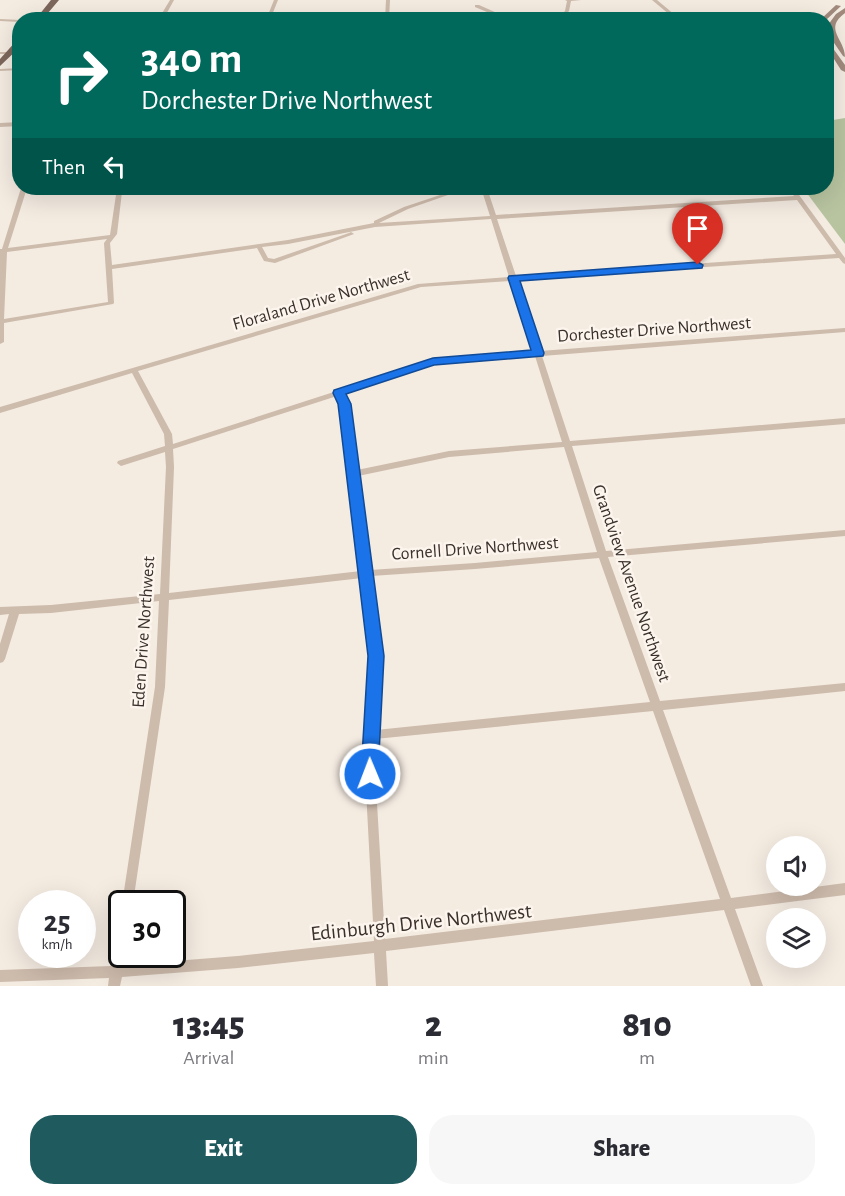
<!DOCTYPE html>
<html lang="en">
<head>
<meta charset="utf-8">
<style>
	body { margin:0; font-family:"Alegreya Sans",sans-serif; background:#f7f7f7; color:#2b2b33; height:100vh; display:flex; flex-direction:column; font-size:22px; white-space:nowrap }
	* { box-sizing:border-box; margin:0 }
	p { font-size:20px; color:#7c7c81 }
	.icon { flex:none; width:33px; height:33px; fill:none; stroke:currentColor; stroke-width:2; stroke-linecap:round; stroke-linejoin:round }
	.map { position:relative; height:986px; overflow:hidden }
	.side { display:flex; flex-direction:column; background:#fff; flex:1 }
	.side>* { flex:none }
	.banner { position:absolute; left:12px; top:12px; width:822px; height:183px; border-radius:24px; box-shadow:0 6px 24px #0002; background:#00695c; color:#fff; overflow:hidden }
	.buttons { position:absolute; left:766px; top:836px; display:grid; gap:12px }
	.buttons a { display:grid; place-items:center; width:60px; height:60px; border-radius:50%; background:#fff; box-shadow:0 6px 24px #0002; font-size:30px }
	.speed { position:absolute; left:18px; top:890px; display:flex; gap:12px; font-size:30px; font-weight:700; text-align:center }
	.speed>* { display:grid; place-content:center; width:78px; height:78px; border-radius:50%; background:#fff; box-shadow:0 6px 24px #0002; line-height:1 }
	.speed small { font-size:15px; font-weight:400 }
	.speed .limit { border:3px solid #111; border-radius:9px; background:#fff; color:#111 }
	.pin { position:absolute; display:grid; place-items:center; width:51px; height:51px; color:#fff; margin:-62px -26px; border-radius:50% 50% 50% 0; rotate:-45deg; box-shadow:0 0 6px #0007 }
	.pin .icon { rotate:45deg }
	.me { position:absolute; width:66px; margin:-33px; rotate:359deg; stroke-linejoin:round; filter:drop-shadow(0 0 4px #0008) }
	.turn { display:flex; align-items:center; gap:21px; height:126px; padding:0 30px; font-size:27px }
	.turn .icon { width:78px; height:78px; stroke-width:2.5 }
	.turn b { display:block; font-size:42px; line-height:51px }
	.then { display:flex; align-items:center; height:57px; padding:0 30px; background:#0003; gap:12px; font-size:22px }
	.eta { display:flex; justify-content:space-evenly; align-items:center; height:102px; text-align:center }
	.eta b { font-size:36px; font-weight:800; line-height:42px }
	.cta { display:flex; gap:12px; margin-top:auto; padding:12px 30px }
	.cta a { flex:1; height:69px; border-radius:24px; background:#1f5a5e; color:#fff; font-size:24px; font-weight:800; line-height:69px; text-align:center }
	.cta a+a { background:#f7f7f7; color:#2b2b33 }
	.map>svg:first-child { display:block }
	.green { fill:#b8c4a0 }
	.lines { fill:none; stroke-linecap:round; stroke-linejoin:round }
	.street { fill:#cdbbac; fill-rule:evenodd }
	.secondary { fill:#a18a7d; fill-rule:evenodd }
	.primary { fill:#7d675c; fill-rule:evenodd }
	.route { fill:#1a73e8; stroke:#114b97; stroke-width:1.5 }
	.labels { text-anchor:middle; stroke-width:5; stroke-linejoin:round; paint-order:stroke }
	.street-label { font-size:18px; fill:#3b302b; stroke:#fbf5ee }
	.near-street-label { font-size:21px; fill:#3b302b; stroke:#fbf5ee }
</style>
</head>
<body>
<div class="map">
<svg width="845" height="986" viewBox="0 0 845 986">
	<rect width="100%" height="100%" fill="#f4ebe1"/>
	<path class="green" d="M 845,118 L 845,244 L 803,188 L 826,188 L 827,121 Z"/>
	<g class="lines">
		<path class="street" d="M 170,0 L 174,0 L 163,20 L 158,20 Z
			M 274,0 L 278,0 L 270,20 L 266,20 Z
			M 386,0 L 390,0 L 389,20 L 385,20 Z
			M 565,0 L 581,0 L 571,1 L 569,11 L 561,20 L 556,20 L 565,11 L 567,1 Z
			M 652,0 L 657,0 L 681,20 L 676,20 Z
			M 475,5 L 479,5 L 513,20 L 506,20 L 475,7 Z
			M 0,19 L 20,20 L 20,22 L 0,21 Z
			M 0,52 L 10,52 L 12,53 L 10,54 L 0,54 Z
			M 20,68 L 20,70 L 0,71 L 0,69 Z
			M 20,122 L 20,126 L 0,127 L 0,123 Z
			M 21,188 L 27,188 L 8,248 L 110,235 L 117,188 L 143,188 L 140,190 L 122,192 L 117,234 L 110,243 L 112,265 L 288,240 L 374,223 L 374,221 L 404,207 L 461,188 L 468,188 L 408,209 L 379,223 L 490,216 L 481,188 L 487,188 L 496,215 L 794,196 L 788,188 L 794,188 L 845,258 L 845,264 L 843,263 L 839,258 L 517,280 L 540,351 L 845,328 L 845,332 L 542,356 L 570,441 L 845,418 L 845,424 L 572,446 L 606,551 L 845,530 L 845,536 L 608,557 L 660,701 L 845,683 L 845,691 L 663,710 L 731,898 L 845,883 L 845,895 L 735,909 L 763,986 L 751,986 L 724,910 L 386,951 L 388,986 L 376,986 L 374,953 L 238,968 L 122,977 L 120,986 L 108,986 L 109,978 L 0,982 L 0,970 L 111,966 L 116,937 L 118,933 L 122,931 L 122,954 L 125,954 L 123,965 L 238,956 L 374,941 L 364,752 L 371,656 L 362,578 L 169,600 L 165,687 L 133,903 L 122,904 L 155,687 L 159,601 L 51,613 L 19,614 L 5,659 L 3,662 L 0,663 L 0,644 L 9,614 L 0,615 L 0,607 L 51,605 L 160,594 L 166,467 L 165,452 L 121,466 L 117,463 L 118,461 L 165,446 L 164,434 L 132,373 L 0,413 L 0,407 L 418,284 L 509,277 L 491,219 L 375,227 L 288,244 L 262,247 L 268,258 L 274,259 L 349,233 L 351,232 L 354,234 L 275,263 L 264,261 L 257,248 L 112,269 L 114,303 L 113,304 L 4,323 L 4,342 L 0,344 L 0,249 L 2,249 ZM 797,200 L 836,254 L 516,276 L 497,219 ZM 107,239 L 104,243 L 108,302 L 4,319 L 7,252 ZM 511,281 L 533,352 L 433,360 L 173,444 L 172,434 L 138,371 L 421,287 ZM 535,356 L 562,442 L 449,451 L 357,470 L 349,404 L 343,394 L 434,364 ZM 337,396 L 341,404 L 361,571 L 169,593 L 174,467 L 173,449 ZM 564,447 L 597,552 L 475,563 L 370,570 L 358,476 L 449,457 ZM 599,558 L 650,702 L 376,730 L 381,656 L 371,576 L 475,569 ZM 653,711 L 720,899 L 385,939 L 374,752 L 375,739 Z"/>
		<path class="secondary" d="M 836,5 L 841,6 L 826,20 L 820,20 Z
			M 845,8 L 845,13 C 823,29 845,39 845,57 L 843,56 L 830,37 L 828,25 L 836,14 Z
			M 828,47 L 832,47 L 845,65 L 845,72 L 841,70 L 827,48 Z"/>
		<path class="primary" d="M 51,0 L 59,0 L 42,20 L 35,20 Z
			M 17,40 L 20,40 L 20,47 L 0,66 L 0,59 Z"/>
	</g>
	<path class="route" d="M 698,262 L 703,265 L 702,268 L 520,281 L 544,353 L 543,356 L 434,365 L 346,394 L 351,404 L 384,656 L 378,774 L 376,780 L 370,782 L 363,780 L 361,774 L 368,656 L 338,404 L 333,393 L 334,390 L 433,358 L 531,350 L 508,278 L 509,276 Z"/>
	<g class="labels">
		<g class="street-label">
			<text transform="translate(321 299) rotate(-16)" y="6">Floraland Drive Northwest</text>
			<text transform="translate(654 329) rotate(-4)" y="6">Dorchester Drive Northwest</text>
			<text transform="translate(475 548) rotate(-4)" y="6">Cornell Drive Northwest</text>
			<text transform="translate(632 583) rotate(71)" y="6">Grandview Avenue Northwest</text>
			<text transform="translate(143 632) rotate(-86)" y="6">Eden Drive Northwest</text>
		</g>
		<g class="near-street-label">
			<text transform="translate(421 922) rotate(-6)" y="7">Edinburgh Drive Northwest</text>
		</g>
	</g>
</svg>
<div class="buttons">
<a><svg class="icon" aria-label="sound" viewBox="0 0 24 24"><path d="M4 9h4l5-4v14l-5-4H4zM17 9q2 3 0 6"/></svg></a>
<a><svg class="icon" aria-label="layers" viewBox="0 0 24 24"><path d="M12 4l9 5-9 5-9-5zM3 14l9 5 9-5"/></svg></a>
</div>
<div class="speed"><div>25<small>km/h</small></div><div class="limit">30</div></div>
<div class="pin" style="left:698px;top:265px;background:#d93025"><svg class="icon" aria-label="arrive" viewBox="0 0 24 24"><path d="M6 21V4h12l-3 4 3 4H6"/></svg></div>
<svg class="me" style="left:370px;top:774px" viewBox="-20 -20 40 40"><circle r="17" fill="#1a73e8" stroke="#fff" stroke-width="3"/><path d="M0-11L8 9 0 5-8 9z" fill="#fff"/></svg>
<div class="banner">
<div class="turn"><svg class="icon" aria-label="right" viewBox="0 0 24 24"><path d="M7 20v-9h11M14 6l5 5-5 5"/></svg><div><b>340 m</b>Dorchester Drive Northwest</div></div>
<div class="then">Then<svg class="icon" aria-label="left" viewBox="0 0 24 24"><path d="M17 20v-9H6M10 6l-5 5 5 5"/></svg></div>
</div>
</div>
<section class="side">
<div class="eta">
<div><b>13:45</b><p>Arrival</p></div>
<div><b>2</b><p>min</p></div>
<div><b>810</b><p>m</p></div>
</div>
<div class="cta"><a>Exit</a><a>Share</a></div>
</section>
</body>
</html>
